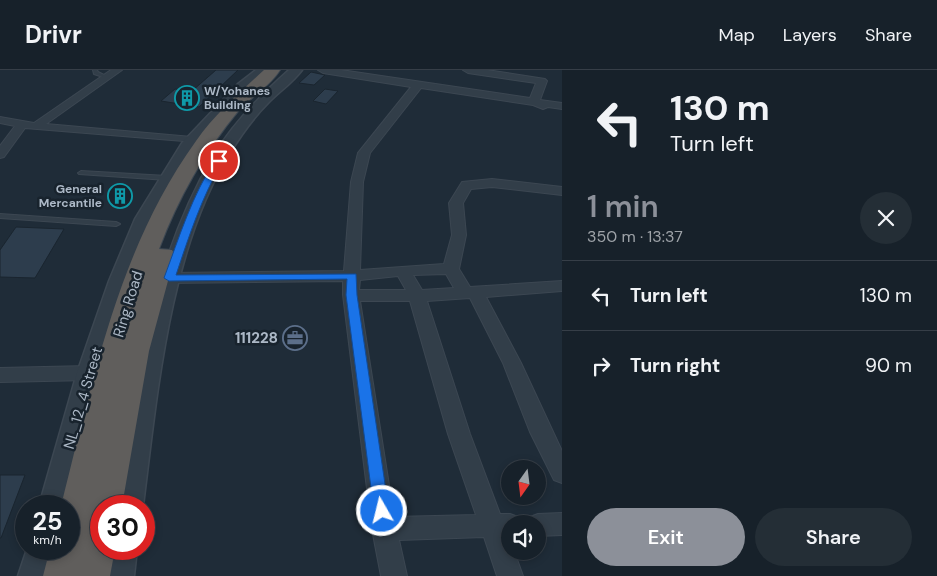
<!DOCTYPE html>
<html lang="en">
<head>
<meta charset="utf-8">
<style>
	body { margin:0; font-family:"DM Sans",sans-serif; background:#242e36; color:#f1f3f6; height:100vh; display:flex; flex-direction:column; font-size:19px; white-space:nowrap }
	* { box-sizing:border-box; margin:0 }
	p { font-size:16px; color:#9ea3a8 }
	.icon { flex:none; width:28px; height:28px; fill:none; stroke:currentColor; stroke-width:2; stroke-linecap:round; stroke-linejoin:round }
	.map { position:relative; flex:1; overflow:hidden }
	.panel { display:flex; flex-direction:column; background:#17212a; width:375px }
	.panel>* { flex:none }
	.guide { background:#17212a; color:#f1f3f6; overflow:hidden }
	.needle { width:32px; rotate:194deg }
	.tools { position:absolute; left:501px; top:390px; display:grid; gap:10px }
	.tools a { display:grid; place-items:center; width:45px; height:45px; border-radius:50%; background:#17212a; box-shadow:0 2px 8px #0003,0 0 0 1px #363e47; font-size:25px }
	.speed { position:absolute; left:15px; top:425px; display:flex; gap:10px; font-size:25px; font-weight:700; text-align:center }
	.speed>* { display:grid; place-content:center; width:65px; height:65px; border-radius:50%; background:#17212a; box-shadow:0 2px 8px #0003,0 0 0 1px #363e47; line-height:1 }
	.speed small { font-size:12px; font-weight:400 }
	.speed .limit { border:8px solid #d22; background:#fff; color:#111 }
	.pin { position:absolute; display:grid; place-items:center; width:42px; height:42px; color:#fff; margin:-21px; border:2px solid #fff; border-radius:50%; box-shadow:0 1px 5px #0007 }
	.me { position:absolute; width:55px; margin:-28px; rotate:352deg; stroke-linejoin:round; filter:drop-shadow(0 0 4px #0008) }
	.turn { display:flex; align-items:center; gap:18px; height:105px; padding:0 25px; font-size:22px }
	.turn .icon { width:65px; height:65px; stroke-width:2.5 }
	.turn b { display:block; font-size:35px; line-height:42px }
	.round { display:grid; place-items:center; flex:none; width:52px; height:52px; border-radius:26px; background:#242e36 }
	.head { display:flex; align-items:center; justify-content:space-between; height:85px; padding:0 25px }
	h1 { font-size:30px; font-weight:600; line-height:38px; color:#8c9099 }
	.cta { display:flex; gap:10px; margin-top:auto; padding:10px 25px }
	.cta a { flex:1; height:58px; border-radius:30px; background:#8c9099; color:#fff; font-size:20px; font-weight:600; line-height:58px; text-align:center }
	.cta a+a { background:#242e36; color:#f1f3f6 }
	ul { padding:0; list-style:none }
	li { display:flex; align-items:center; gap:15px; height:70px; padding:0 25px; border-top:1px solid #363e47 }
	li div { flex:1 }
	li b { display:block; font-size:19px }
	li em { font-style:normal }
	header { display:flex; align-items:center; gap:30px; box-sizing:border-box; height:70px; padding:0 25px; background:#17212a; border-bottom:1px solid #363e47 }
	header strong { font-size:24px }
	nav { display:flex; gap:28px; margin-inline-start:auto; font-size:18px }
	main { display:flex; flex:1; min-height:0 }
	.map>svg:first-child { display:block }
	.building { fill:#2d3d4d; stroke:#1a252f }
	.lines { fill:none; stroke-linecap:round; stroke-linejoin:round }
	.service-casing { stroke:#3c4752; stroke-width:2 }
	.minor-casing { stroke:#3c4752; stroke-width:2 }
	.tertiary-casing { stroke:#3c4752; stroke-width:3 }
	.trunk-casing { stroke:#3d4853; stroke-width:2 }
	.service { fill:#323e49; fill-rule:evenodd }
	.minor { fill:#323e49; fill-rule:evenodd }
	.tertiary { fill:#323e49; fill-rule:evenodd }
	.trunk { fill:#605e5c; fill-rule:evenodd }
	.route { fill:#1a73e8; stroke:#114b97 }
	.labels { text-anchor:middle; stroke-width:5; stroke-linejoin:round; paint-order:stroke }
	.far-poi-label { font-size:12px; font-weight:bold; fill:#acb8c6; stroke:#18232d; text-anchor:start }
	.street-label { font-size:15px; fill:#acb8c6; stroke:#18232d }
	.poi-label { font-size:15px; font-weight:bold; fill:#acb8c6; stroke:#18232d; text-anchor:end }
</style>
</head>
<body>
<header>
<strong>Drivr</strong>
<nav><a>Map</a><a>Layers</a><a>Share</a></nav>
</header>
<main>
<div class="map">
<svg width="562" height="506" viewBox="0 0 562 506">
	<rect width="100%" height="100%" fill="#1f2c38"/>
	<path class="building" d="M 216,0 L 238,0 L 199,37 L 161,31 L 175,19 L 192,21 Z
		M 311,2 L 325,5 L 314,15 L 299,13 Z
		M 325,19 L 338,21 L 326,34 L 313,31 Z
		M 16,157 L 64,159 L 35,208 L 0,207 L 0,180 Z
		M 0,405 L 25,405 L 1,468 L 0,468 Z"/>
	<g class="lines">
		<defs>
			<path id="service" d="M 93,0 L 97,0 L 98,2 L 108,7 L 106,8 L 94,4 Z
				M 81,101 L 167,106 L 170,108 L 167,110 L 79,104 L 78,103 Z
				M 0,144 L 116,152 L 120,154 L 116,156 L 0,148 Z"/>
			<path id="minor" d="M 111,0 L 122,0 L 46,54 L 192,67 L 196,68 L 198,70 L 196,72 L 25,58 L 4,87 L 0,88 L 0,76 L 15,56 L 0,53 L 0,47 L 34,53 Z
				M 318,0 L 341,0 L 530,28 L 536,13 L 468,3 L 463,0 L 487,0 L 545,9 L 547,11 L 540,30 L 562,33 L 562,39 L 548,37 L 543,39 L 533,35 L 421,18 L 370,83 L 363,112 L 360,200 L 444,194 L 452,165 L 449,133 L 462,112 L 492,109 L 562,117 L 562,125 L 492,117 L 471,119 L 463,133 L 466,165 L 459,199 L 470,217 L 562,211 L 562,221 L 486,227 L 521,293 L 562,381 L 562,413 L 554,410 L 530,362 L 503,293 L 470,228 L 427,231 L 470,364 L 500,444 L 510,444 L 518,447 L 521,454 L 510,454 L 510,466 L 508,466 L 510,481 L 514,481 L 523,506 L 497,506 L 484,467 L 399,470 L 407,506 L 381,506 L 372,459 L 343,225 L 343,211 L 169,213 L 163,212 L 161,208 L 163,204 L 169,203 L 344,201 L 351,112 L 358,83 L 411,17 L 323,3 ZM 446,204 L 454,218 L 422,220 L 413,205 ZM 398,206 L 406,220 L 359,220 L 360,210 ZM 360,231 L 410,231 L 448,364 L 476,445 L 394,447 Z
				M 89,296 L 96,298 L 99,303 L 96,308 L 89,310 L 0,312 L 0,298 Z
				M 562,443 L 562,465 L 538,466 L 538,454 L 527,454 L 530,447 L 538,444 Z"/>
			<path id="tertiary" d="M 256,0 L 269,0 L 246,20 L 193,78 L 153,149 L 129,211 L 101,303 L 67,436 L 39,436 L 77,303 L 109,211 L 135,149 L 182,73 L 238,14 Z
				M 289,0 L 302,0 C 293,12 280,21 269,32 C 254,47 241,65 230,83 C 169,179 157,326 143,436 L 115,436 C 118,409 124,381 129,354 C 144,261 165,167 214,85 C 234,52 261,25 289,0 Z
				M 27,479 L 57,479 L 50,506 L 18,506 Z
				M 107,479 L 137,479 L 134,506 L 102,506 Z"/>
			<path id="trunk" d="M 264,0 L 280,0 C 270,16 252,26 239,40 C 204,82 178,128 159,179 L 172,180 L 175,185 L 149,281 L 122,436 L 101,436 L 101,479 L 115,479 L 110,506 L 43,506 L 50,479 L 69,479 L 69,436 L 61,436 C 93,310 118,179 196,71 C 215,44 240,22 264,0 Z"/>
		</defs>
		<use href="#service" class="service-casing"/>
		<use href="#minor" class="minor-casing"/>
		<use href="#tertiary" class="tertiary-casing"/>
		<use href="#trunk" class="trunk-casing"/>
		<use href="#service" class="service"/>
		<use href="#minor" class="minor"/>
		<use href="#tertiary" class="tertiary"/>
		<use href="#trunk" class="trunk"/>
	</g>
	<path class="route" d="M 219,88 L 223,91 C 202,126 189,166 176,205 L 356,204 L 357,225 L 389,441 L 387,446 L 382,448 L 376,446 L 374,441 L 346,225 L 347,209 L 169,211 L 164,208 C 179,168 192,125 216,89 Z"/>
	<defs>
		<symbol id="building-ring" viewBox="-11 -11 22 22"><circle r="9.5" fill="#18232d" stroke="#0f9aa8" stroke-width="1.5"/><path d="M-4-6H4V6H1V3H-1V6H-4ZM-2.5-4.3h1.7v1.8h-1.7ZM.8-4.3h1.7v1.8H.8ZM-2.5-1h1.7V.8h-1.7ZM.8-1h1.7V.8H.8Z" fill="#0f9aa8"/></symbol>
		<symbol id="office-ring" viewBox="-11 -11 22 22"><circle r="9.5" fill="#18232d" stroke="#5c6f8a" stroke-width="1.5"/><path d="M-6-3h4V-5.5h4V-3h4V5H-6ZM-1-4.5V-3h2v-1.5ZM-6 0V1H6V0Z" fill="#5c6f8a"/></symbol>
	</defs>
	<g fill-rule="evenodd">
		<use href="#building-ring" x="173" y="14" width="28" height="28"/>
		<use href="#building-ring" x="106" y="112" width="28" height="28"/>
		<use href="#office-ring" x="281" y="254" width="28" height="28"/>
	</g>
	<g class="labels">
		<g class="far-poi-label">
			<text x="204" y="25">W/Yohanes<tspan x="204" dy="14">Building</tspan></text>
			<text x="102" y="123" text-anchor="end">General<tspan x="102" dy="14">Mercantile</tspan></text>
		</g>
		<g class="street-label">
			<text transform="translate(128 234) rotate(-73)" y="5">Ring Road</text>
			<text transform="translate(83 328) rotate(-74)" y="5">NL_12_4 Street</text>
		</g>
		<g class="poi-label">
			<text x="278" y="273">111228</text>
		</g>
	</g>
</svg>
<div class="tools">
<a><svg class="needle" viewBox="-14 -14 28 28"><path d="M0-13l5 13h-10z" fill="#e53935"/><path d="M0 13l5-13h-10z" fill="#9ea3a8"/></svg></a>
<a><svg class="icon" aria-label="sound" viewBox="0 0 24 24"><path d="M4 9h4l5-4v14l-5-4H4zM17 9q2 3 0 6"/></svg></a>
</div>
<div class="speed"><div>25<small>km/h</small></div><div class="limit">30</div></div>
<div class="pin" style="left:219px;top:91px;background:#d93025"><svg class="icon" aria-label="arrive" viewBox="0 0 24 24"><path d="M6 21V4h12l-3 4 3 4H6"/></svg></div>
<svg class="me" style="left:382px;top:441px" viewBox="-20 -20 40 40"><circle r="17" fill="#1a73e8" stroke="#fff" stroke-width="3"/><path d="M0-11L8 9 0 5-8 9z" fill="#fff"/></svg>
</div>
<section class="panel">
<div class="guide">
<div class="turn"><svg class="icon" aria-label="left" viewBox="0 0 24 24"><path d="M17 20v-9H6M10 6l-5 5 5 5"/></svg><div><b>130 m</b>Turn left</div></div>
</div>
<div class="head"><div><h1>1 min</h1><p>350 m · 13:37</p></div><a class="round"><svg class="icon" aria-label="close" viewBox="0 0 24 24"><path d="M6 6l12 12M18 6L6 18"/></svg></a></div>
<ul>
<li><svg class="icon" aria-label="left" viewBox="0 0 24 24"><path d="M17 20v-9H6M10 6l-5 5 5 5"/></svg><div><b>Turn left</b></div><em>130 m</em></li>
<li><svg class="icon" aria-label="right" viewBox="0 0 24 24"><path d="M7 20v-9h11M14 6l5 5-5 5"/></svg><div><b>Turn right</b></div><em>90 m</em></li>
</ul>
<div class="cta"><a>Exit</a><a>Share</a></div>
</section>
</main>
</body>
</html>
